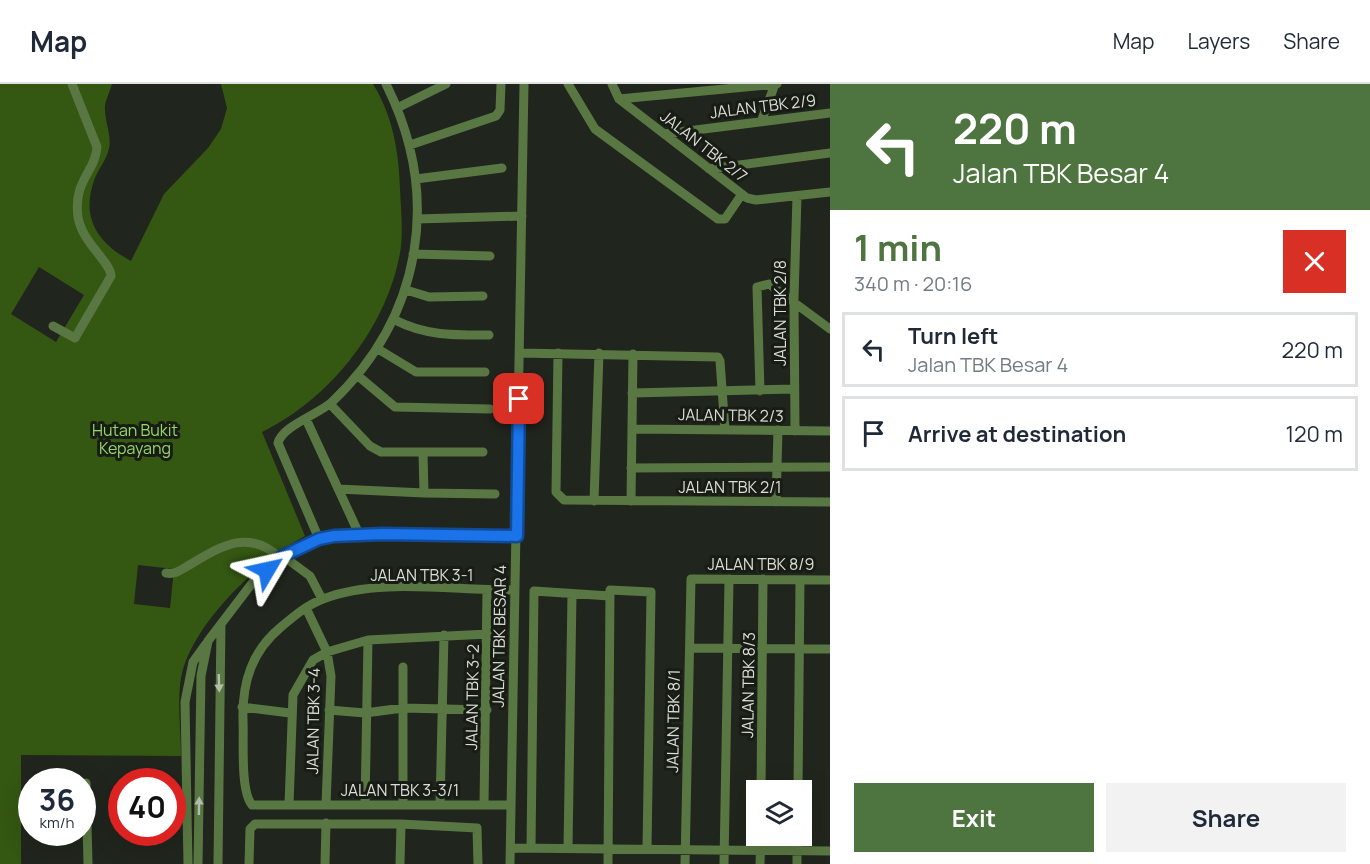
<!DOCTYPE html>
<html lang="en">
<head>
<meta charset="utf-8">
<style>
	body { margin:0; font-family:Manrope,sans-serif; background:#f2f2f3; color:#1f2937; height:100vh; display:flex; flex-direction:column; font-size:22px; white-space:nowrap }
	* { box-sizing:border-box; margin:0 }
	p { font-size:20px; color:#747a83 }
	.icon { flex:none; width:33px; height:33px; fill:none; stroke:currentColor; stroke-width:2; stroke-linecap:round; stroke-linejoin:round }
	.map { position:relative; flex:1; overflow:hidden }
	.sheet { display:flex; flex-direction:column; background:#fff; width:540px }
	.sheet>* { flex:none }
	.guide { background:#4e743f; color:#fff; overflow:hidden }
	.tools { position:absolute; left:746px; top:696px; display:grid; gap:12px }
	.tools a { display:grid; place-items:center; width:66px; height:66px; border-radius:0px; background:#fff; box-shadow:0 6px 24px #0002; font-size:30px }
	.speed { position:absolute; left:18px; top:684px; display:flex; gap:12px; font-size:30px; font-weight:700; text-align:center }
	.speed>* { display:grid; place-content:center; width:78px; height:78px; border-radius:50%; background:#fff; box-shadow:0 6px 24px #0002; line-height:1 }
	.speed small { font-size:15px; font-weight:400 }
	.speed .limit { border:9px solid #d22; background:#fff; color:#111 }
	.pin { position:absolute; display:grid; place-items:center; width:51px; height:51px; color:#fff; margin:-26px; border-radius:12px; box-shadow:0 3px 9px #0006 }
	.me { position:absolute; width:66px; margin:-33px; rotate:54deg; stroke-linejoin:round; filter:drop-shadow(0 0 4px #0008) }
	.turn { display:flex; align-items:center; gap:21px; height:126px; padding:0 24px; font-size:27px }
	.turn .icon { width:78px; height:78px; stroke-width:2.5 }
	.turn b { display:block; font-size:42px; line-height:51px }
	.round { display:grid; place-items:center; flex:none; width:63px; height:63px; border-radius:0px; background:#f2f2f3 }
	.head { display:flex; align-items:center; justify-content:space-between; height:102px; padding:0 24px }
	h1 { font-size:36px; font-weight:700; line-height:45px; color:#4e743f }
	.primary-button { display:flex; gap:12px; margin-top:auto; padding:12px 24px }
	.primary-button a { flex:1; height:69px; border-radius:0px; background:#4e743f; color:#fff; font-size:24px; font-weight:700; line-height:69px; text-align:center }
	.primary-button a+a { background:#f2f2f3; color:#1f2937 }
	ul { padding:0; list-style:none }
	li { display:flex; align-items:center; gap:18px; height:75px; margin:0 12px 9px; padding:0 12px; border:3px solid #e0e1e3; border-radius:0px }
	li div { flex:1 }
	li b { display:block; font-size:22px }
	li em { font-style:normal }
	header { display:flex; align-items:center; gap:36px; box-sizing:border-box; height:84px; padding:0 30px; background:#fff; border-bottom:2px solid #e0e1e3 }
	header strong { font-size:28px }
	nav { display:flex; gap:33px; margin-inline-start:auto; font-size:21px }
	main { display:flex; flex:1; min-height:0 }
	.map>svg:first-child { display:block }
	.forest { fill:#345712; fill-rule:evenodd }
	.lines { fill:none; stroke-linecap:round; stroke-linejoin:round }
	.minor { stroke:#597742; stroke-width:9 }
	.oneway { fill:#b4bfab }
	.route-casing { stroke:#114b97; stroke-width:15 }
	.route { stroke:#1a73e8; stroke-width:10 }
	.labels { text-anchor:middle; stroke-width:6; stroke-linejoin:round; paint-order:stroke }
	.street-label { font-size:16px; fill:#dbded8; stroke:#171c14 }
	.park-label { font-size:16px; fill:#98d765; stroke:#171c14 }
</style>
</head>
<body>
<header>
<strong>Map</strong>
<nav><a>Map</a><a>Layers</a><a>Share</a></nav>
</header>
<main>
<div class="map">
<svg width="830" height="780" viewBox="0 0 830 780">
	<rect width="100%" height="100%" fill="#20251d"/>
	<path class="forest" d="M 0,0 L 112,0 C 110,7 106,15 105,22 C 104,36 112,51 109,64 C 107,75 99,84 95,94 C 80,133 97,159 131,177 L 164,110 L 208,64 L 221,45 L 227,24 L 221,0 L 373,0 C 393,32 399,69 400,105 C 401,127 404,153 399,174 C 384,247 328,316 262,348 L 305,452 C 260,475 190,542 181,594 C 177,618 181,647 181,672 L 21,671 L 21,780 L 0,780 ZM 39,183 L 84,211 L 56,258 L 11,230 ZM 138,481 L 174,485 L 170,524 L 134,520 Z"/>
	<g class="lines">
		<path class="minor" d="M 568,0 L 595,45 L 718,135 L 725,135 L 742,110
			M 612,0 L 619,15 L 747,114 L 756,116 L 830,108
			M 619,15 L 777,0
			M 397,24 L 446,0
			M 761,38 L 775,0
			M 664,50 L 830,29
			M 410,61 L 496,32 L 500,26 L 501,0
			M 709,85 L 830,69
			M 416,95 L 502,84
			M 417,135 L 522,132
			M 413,170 L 490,172
			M 406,206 L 429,213 L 483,212
			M 395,236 C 426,252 455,251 489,251
			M 53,242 L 75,254 L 111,192 C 111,178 82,159 78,133 C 73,96 95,89 97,63 L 72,0
			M 378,265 L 416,288 L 485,288
			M 520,269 L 718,273 L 720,277 L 725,346
			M 558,269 L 556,408 L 564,416 L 830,418
			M 357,291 L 395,323 L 490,325
			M 760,307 L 757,203 L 769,200 L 830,245
			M 632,309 L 794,305
			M 330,320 L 370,362 L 381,368 L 483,368
			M 306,335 L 359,450
			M 632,345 L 830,347
			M 795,347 L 794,214 L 797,112
			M 423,369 L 424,409 L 495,410
			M 631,384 L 830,383
			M 338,405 L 424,409
			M 594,417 L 599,269
			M 631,417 L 633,270
			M 776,418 L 778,346
			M 319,455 L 278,359 C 282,342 319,330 332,318 C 422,232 442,112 386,0
			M 283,472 L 310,492 L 322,515
			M 166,489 C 176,491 182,485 191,480 C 223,461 249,445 280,474
			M 306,524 L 327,568 L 331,592 L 326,721
			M 690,564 L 830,565
			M 403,583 L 403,721
			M 242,623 L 290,629
			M 329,626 L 365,629 L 403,624 L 487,626
			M 86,699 L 88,780
			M 761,706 L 763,495
			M 798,706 L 800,496
			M 289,721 L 293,611 L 313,576 L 327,568 L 368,556 L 488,550
			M 365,721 L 368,556
			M 440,721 L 444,551
			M 484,721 L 487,506
			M 511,721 L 252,721 C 240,707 244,656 243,636 C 242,598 252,567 281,543 C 294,532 307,521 323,515 C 378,493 455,507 514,506
			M 511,764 L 830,767
			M 531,764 L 534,507 L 610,512
			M 568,764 L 572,510
			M 188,780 L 185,618 L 193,578 L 206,560
			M 198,780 L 201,592 L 208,557 L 253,498 L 283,472 L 319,455 L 359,450 L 517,452
			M 218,780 L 221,540
			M 249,780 L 250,745 L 255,740 L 401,740 L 477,744 L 478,780
			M 325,780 L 326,739
			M 400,780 L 401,740
			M 510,780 L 524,0
			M 608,780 L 610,506 L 651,508 L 647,765
			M 685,780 L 691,495 L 830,496
			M 724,780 L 729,495
			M 760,780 L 761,752
			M 797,780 L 797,752"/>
	</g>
	<defs><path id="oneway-solid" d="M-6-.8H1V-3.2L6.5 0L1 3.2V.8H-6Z" transform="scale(1.5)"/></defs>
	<g class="oneway">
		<use href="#oneway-solid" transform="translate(219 599) rotate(88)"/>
		<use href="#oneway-solid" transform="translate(199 722) rotate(-89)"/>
	</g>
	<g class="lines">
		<defs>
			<path id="route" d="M 267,486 L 283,472 L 319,455 L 334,452 L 383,450 L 517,452 L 519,315"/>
		</defs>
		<use href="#route" class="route-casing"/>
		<use href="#route" class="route"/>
	</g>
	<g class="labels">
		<g class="street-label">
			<text transform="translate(763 22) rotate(-7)" y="6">JALAN TBK 2/9</text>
			<text transform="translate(704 62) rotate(38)" y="6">JALAN TBK 2/7</text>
			<text transform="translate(780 229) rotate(-90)" y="6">JALAN TBK 2/8</text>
			<text transform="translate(731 331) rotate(1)" y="6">JALAN TBK 2/3</text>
			<text x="730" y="409">JALAN TBK 2/1</text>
			<text x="761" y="486">JALAN TBK 8/9</text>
			<text x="422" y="497">JALAN TBK 3-1</text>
			<text transform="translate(499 552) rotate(-89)" y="6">JALAN TBK BESAR 4</text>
			<text transform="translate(748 601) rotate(-89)" y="6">JALAN TBK 8/3</text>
			<text transform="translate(472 613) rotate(-89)" y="6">JALAN TBK 3-2</text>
			<text transform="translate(313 637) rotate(-89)" y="6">JALAN TBK 3-4</text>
			<text transform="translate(673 637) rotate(-89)" y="6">JALAN TBK 8/1</text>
			<text x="400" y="712">JALAN TBK 3-3/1</text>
		</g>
		<g class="park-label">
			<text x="135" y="352">Hutan Bukit<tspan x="135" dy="18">Kepayang</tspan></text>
		</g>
	</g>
</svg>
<div class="tools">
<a><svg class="icon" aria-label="layers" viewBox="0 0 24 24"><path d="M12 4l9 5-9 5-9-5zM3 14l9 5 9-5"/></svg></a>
</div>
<div class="speed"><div>36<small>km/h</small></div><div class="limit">40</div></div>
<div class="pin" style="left:519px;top:315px;background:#d93025"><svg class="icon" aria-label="arrive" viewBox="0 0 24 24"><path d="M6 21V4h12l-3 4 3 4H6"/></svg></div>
<svg class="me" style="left:267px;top:486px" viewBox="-20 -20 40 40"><path d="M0-17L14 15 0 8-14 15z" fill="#1a73e8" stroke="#fff" stroke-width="4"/></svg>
</div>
<section class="sheet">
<div class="guide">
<div class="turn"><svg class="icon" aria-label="left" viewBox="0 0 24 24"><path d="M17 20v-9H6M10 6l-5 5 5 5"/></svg><div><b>220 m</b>Jalan TBK Besar 4</div></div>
</div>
<div class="head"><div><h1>1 min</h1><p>340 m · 20:16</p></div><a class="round" style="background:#d93025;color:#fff"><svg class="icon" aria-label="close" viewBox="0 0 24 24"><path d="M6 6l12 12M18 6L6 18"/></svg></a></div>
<ul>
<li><svg class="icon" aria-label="left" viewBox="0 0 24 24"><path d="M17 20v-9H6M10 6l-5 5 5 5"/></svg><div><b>Turn left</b><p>Jalan TBK Besar 4</p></div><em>220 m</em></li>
<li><svg class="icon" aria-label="arrive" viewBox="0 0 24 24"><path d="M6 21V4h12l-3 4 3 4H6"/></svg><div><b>Arrive at destination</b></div><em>120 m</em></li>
</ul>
<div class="primary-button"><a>Exit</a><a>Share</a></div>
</section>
</main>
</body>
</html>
